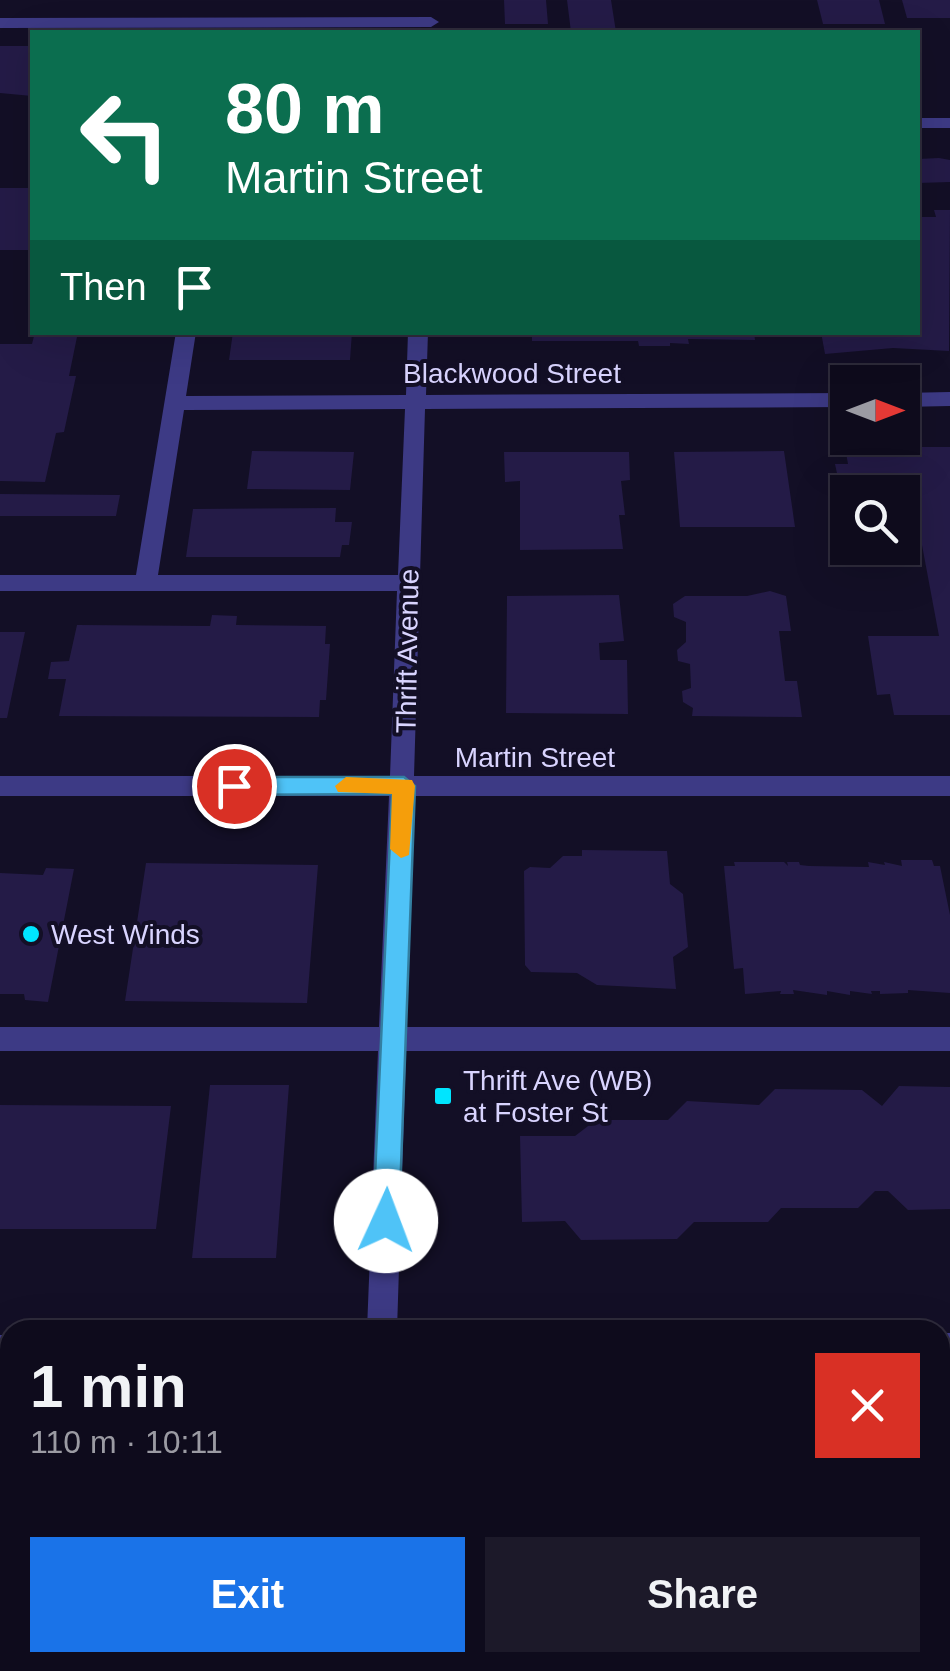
<!DOCTYPE html>
<html lang="en">
<head>
<meta charset="utf-8">
<style>
	body { margin:0; font-family:Arial,sans-serif; background:#1c1929; color:#f1f3f6; height:100vh; display:flex; flex-direction:column; font-size:38px; white-space:nowrap }
	* { box-sizing:border-box; margin:0 }
	p { font-size:32px; color:#9b9ba3 }
	.icon { flex:none; width:55px; height:55px; fill:none; stroke:currentColor; stroke-width:2; stroke-linecap:round; stroke-linejoin:round }
	.map { position:relative; flex:1; overflow:hidden }
	.drawer { position:absolute; left:0px; top:1320px; width:950px; height:352px; display:flex; flex-direction:column; background:#0e0b1c; border-radius:30px 30px 0 0; box-shadow:0 10px 40px #0002,0 0 0 2px #2e2b3b }
	.drawer>* { flex:none }
	.guide { position:absolute; left:30px; top:30px; width:890px; height:305px; border-radius:0px; box-shadow:0 10px 40px #0002,0 0 0 2px #2e2b3b; background:#0b6e4f; color:#fff; overflow:hidden }
	.needle { width:65px; rotate:90deg }
	.buttons { position:absolute; left:830px; top:365px; display:grid; gap:20px }
	.buttons a { display:grid; place-items:center; width:90px; height:90px; border-radius:0px; background:#0e0b1c; box-shadow:0 10px 40px #0002,0 0 0 2px #2e2b3b; font-size:50px }
	.pin { position:absolute; display:grid; place-items:center; width:85px; height:85px; color:#fff; margin:-42px; border:5px solid #fff; border-radius:50%; box-shadow:0 2px 10px #0007 }
	.me { position:absolute; width:110px; margin:-55px; rotate:2deg; stroke-linejoin:round; filter:drop-shadow(0 0 8px #0008) }
	.turn { display:flex; align-items:center; gap:35px; height:210px; padding:0 30px; font-size:45px }
	.turn .icon { width:130px; height:130px; stroke-width:2.5 }
	.turn b { display:block; font-size:70px; line-height:85px }
	.then { display:flex; align-items:center; height:95px; padding:0 30px; background:#0003; gap:20px; font-size:38px }
	.round { display:grid; place-items:center; flex:none; width:105px; height:105px; border-radius:0px; background:#1c1929 }
	.headline { display:flex; align-items:center; justify-content:space-between; height:170px; padding:0 30px }
	h1 { font-size:60px; font-weight:800; line-height:75px }
	.action { display:flex; gap:20px; margin-top:auto; padding:20px 30px }
	.action a { flex:1; height:115px; border-radius:0px; background:#1a73e8; color:#fff; font-size:40px; font-weight:800; line-height:115px; text-align:center }
	.action a+a { background:#1c1929; color:#f1f3f6 }
	.map>svg:first-child { display:block }
	.building { fill:#241b47 }
	.lines { fill:none; stroke-linecap:round; stroke-linejoin:round }
	.minor { fill:#3d3a85; fill-rule:evenodd }
	.route { fill:#4fc3f7; stroke:#337fa1; stroke-width:2.5 }
	.slow { fill:#f59e0b }
	.poi-dot { fill:#00e5ff; stroke:#130f26; stroke-width:4 }
	.labels { text-anchor:middle; stroke-width:8; stroke-linejoin:round; paint-order:stroke }
	.street-label { font-size:28px; fill:#d9d4ff; stroke:#130f26 }
	.poi-label { font-size:28px; fill:#d9d4ff; stroke:#130f26; text-anchor:start }
</style>
</head>
<body>
<div class="map">
<svg width="950" height="1671" viewBox="0 0 950 1671">
	<rect width="100%" height="100%" fill="#130f26"/>
	<path class="building" d="M 504,0 L 546,0 L 548,24 L 505,24 Z
		M 567,0 L 611,0 L 616,32 L 571,32 Z
		M 817,0 L 879,0 L 885,24 L 823,24 Z
		M 902,0 L 950,0 L 950,18 L 907,18 Z
		M 0,46 L 32,46 L 32,96 L 0,93 Z
		M 939,158 L 950,160 L 950,182 L 918,183 L 918,159 Z
		M 0,188 L 32,188 L 32,250 L 0,250 Z
		M 934,210 L 950,210 L 949,351 L 893,348 L 825,354 L 821,332 L 918,332 L 918,217 L 936,217 Z
		M 35,332 L 78,332 L 69,376 L 76,376 L 64,432 L 56,433 L 45,482 L 0,481 L 0,344 L 32,344 Z
		M 233,332 L 352,332 L 350,360 L 229,360 Z
		M 532,332 L 754,332 L 755,340 L 688,339 L 689,344 L 670,343 L 670,346 L 639,346 L 638,341 L 532,341 Z
		M 845,447 L 950,447 L 950,715 L 894,715 L 890,694 L 877,695 L 868,636 L 939,636 L 916,513 L 902,513 L 902,492 L 848,492 L 846,515 L 835,464 L 848,464 Z
		M 252,451 L 354,452 L 350,490 L 247,489 Z
		M 784,451 L 795,527 L 680,527 L 674,452 Z
		M 504,452 L 629,452 L 630,480 L 621,481 L 625,515 L 619,515 L 623,549 L 520,550 L 520,481 L 505,482 Z
		M 0,494 L 120,495 L 116,516 L 0,516 Z
		M 336,508 L 335,522 L 352,522 L 349,545 L 342,545 L 340,557 L 186,557 L 193,509 Z
		M 770,591 L 786,596 L 791,631 L 779,631 L 785,681 L 797,681 L 802,717 L 692,716 L 693,708 L 683,702 L 682,691 L 691,688 L 690,664 L 678,661 L 677,650 L 686,642 L 686,622 L 674,617 L 673,604 L 685,596 L 747,596 Z
		M 619,595 L 624,641 L 599,643 L 600,660 L 627,660 L 628,714 L 506,713 L 507,596 Z
		M 212,615 L 237,616 L 236,625 L 326,626 L 325,644 L 330,644 L 326,700 L 320,700 L 319,717 L 59,716 L 66,679 L 48,679 L 51,662 L 69,661 L 77,625 L 210,626 Z
		M 0,632 L 25,632 L 7,718 L 0,718 Z
		M 582,850 L 667,851 L 670,884 L 683,894 L 688,947 L 673,957 L 676,989 L 597,985 L 577,973 L 531,972 L 525,965 L 524,871 L 530,867 L 550,868 L 563,856 L 582,856 Z
		M 901,860 L 932,860 L 934,866 L 940,866 L 950,915 L 950,993 L 908,990 L 908,993 L 880,994 L 880,991 L 871,991 L 872,994 L 850,991 L 850,995 L 827,991 L 827,995 L 793,990 L 794,994 L 780,994 L 781,991 L 745,994 L 743,968 L 734,969 L 724,866 L 735,866 L 734,862 L 784,862 L 788,866 L 787,862 L 799,862 L 800,865 L 809,866 L 869,867 L 868,862 L 885,865 L 884,862 L 902,866 Z
		M 146,863 L 318,865 L 307,1003 L 125,1001 Z
		M 46,868 L 74,869 L 48,1002 L 25,1000 L 24,994 L 0,994 L 0,873 L 43,875 Z
		M 210,1085 L 289,1085 L 276,1258 L 192,1258 Z
		M 899,1086 L 950,1087 L 950,1209 L 908,1210 L 888,1191 L 875,1191 L 858,1208 L 781,1208 L 768,1222 L 694,1222 L 677,1239 L 581,1240 L 565,1221 L 522,1222 L 520,1136 L 575,1136 L 596,1120 L 668,1120 L 687,1101 L 759,1105 L 775,1089 L 862,1090 L 882,1106 Z
		M 0,1105 L 171,1106 L 156,1229 L 0,1229 Z
		M 0,1487 L 10,1487 L 10,1661 L 0,1661 Z
		M 940,1585 L 950,1596 L 950,1671 L 862,1671 L 858,1667 L 861,1662 L 940,1662 Z
		M 103,1662 L 290,1662 L 290,1671 L 102,1671 Z
		M 556,1662 L 629,1662 L 622,1671 L 564,1671 Z
		M 662,1662 L 740,1662 L 733,1671 L 670,1671 Z
		M 773,1662 L 848,1662 L 842,1671 L 782,1671 Z"/>
	<g class="lines">
		<path class="minor" d="M 0,18 L 431,17 L 439,22 L 431,27 L 0,28 Z
			M 918,118 L 950,118 L 950,128 L 918,128 Z
			M 176,332 L 196,332 L 186,396 L 406,395 L 408,332 L 428,332 L 426,395 L 848,393 L 848,407 L 425,409 L 414,776 L 950,776 L 950,796 L 414,796 L 406,1027 L 950,1027 L 950,1051 L 406,1051 L 397,1330 L 367,1330 L 378,1051 L 0,1051 L 0,1027 L 379,1027 L 389,796 L 0,796 L 0,776 L 390,776 L 397,591 L 0,591 L 0,575 L 136,575 ZM 405,409 L 398,575 L 158,575 L 184,410 Z
			M 950,392 L 950,406 L 902,407 L 902,393 Z
			M 940,1333 L 950,1333 L 950,1363 L 940,1363 Z
			M 0,1335 L 10,1335 L 10,1365 L 0,1365 Z
			M 349,1662 L 383,1662 L 382,1671 L 348,1671 Z"/>
	</g>
	<path class="route" d="M 234,777 L 404,777 L 415,786 L 399,1221 L 395,1229 L 386,1233 L 376,1229 L 373,1221 L 392,794 L 234,795 L 223,786 Z"/>
	<path class="slow" d="M 346,777 L 412,780 L 415,786 L 409,855 L 401,858 L 390,849 L 392,794 L 338,792 L 335,786 Z"/>
	<g class="poi-dot">
		<circle cx="31" cy="934" r="10"/>
		<rect x="433" y="1086" width="20" height="20" rx="5"/>
	</g>
	<g class="labels">
		<g class="street-label">
			<text x="512" y="383">Blackwood Street</text>
			<text transform="translate(407 651) rotate(-89)" y="10">Thrift Avenue</text>
			<text x="535" y="767">Martin Street</text>
		</g>
		<g class="poi-label">
			<text x="51" y="944">West Winds</text>
			<text x="463" y="1090">Thrift Ave (WB)<tspan x="463" dy="32">at Foster St</tspan></text>
		</g>
	</g>
</svg>
<div class="buttons">
<a><svg class="needle" viewBox="-14 -14 28 28"><path d="M0-13l5 13h-10z" fill="#e53935"/><path d="M0 13l5-13h-10z" fill="#9b9ba3"/></svg></a>
<a><svg class="icon" aria-label="search" viewBox="0 0 24 24"><circle cx="10" cy="10" r="6"/><path d="M15 15l6 6"/></svg></a>
</div>
<div class="pin" style="left:234px;top:786px;background:#d93025"><svg class="icon" aria-label="arrive" viewBox="0 0 24 24"><path d="M6 21V4h12l-3 4 3 4H6"/></svg></div>
<svg class="me" style="left:386px;top:1221px" viewBox="-20 -20 40 40"><circle r="19" fill="#fff"/><path d="M0-13L10 11 0 6-10 11z" fill="#4fc3f7"/></svg>
<div class="guide">
<div class="turn"><svg class="icon" aria-label="left" viewBox="0 0 24 24"><path d="M17 20v-9H6M10 6l-5 5 5 5"/></svg><div><b>80 m</b>Martin Street</div></div>
<div class="then">Then<svg class="icon" aria-label="arrive" viewBox="0 0 24 24"><path d="M6 21V4h12l-3 4 3 4H6"/></svg></div>
</div>
<section class="drawer">
<div class="headline"><div><h1>1 min</h1><p>110 m · 10:11</p></div><a class="round" style="background:#d93025;color:#fff"><svg class="icon" aria-label="close" viewBox="0 0 24 24"><path d="M6 6l12 12M18 6L6 18"/></svg></a></div>
<div class="action"><a>Exit</a><a>Share</a></div>
</section>
</div>
</body>
</html>
